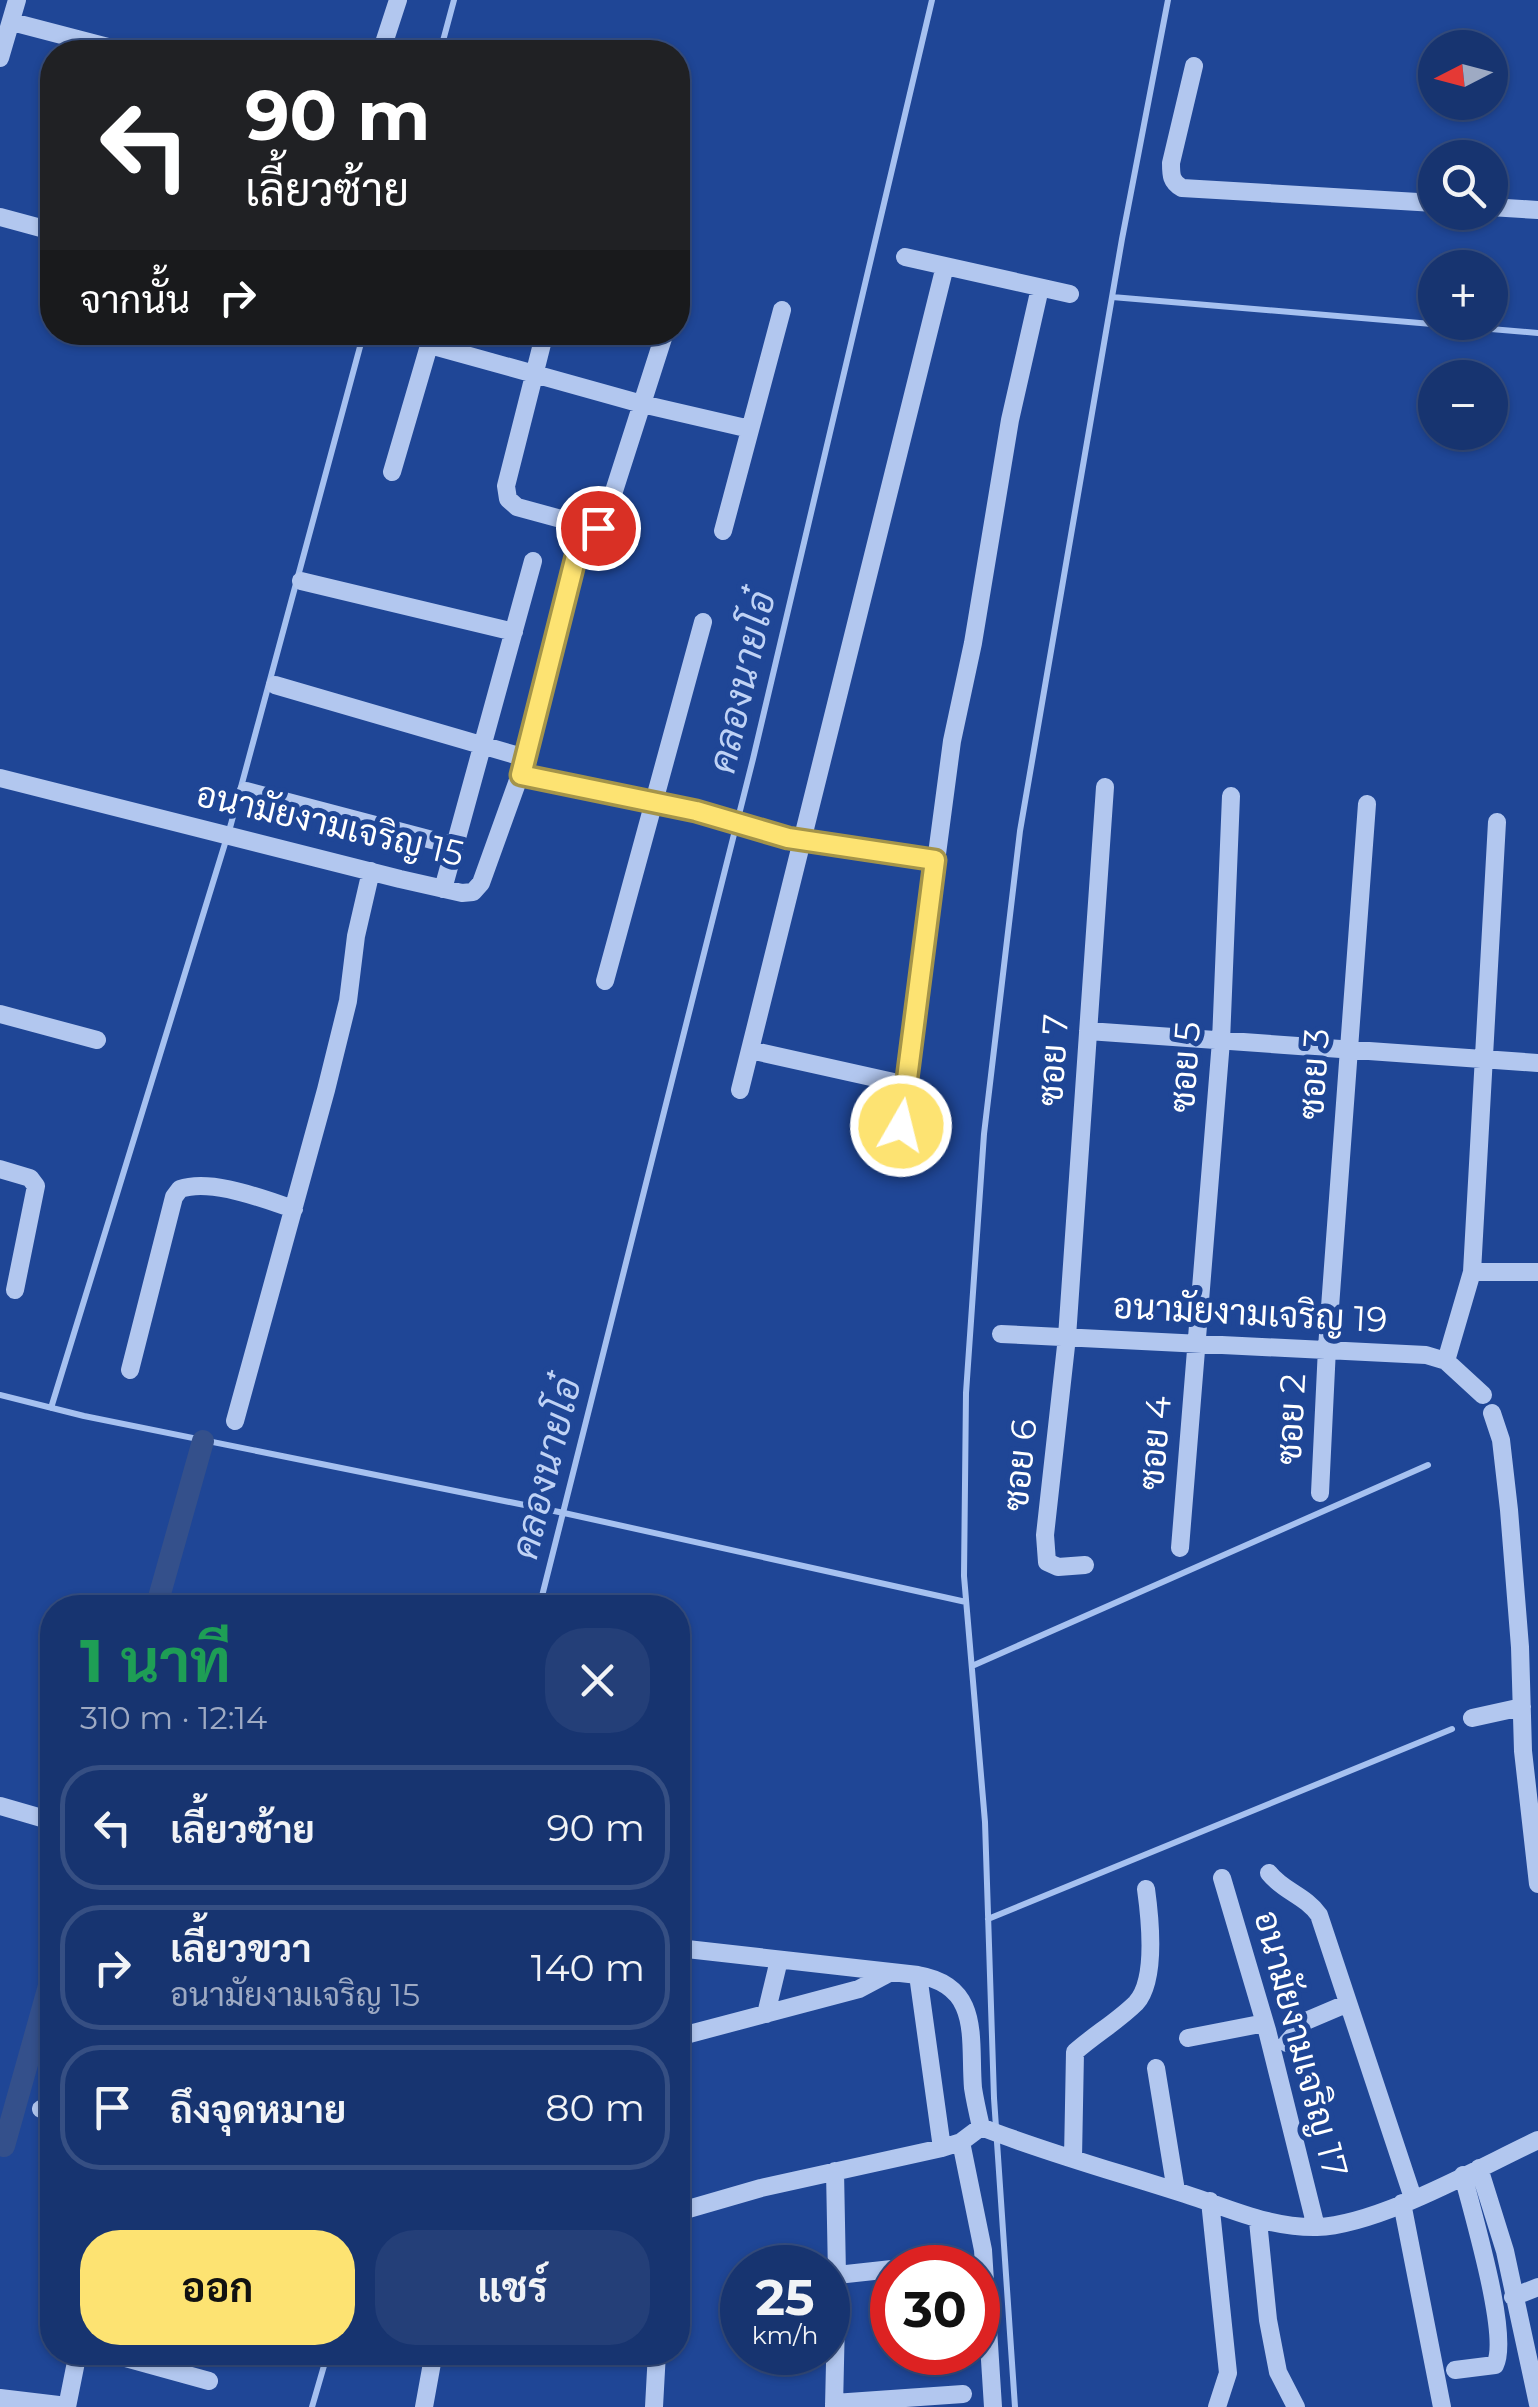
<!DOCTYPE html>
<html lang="th">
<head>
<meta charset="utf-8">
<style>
	body { margin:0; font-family:Montserrat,Sarabun,sans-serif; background:#243f78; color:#f1f3f6; height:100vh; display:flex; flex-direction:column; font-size:38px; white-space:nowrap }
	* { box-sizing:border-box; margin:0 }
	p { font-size:32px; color:#9eaac3 }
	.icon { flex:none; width:55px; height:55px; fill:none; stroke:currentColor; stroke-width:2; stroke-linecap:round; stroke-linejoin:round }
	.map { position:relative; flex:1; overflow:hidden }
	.drawer { position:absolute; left:40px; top:1595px; width:650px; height:770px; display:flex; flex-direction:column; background:#173470; border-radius:40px; box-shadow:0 2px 8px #0004,0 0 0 2px #364f83 }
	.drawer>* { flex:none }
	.banner { position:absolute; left:40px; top:40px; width:650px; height:305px; border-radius:40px; box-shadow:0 2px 8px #0004,0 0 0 2px #364f83; background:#202124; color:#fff; overflow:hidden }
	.needle { width:65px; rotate:264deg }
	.tools { position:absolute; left:1418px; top:30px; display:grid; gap:20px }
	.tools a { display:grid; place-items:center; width:90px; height:90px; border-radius:50%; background:#173470; box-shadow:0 2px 8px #0004,0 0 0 2px #364f83; font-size:50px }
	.speed { position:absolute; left:720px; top:2245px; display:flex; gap:20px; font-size:50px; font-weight:700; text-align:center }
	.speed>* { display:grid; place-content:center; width:130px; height:130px; border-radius:50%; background:#173470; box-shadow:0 2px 8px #0004,0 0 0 2px #364f83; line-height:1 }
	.speed small { font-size:25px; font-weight:400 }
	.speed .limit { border:15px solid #d22; background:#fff; color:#111 }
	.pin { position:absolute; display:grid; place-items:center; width:85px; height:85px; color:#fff; margin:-42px; border:5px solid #fff; border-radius:50%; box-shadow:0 2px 10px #0007 }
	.me { position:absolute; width:110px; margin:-55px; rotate:8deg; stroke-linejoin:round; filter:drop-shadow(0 0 8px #0008) }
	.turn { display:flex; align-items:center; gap:35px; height:210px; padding:0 40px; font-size:45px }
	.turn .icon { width:130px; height:130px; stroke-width:2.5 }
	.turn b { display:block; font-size:70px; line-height:85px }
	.then { display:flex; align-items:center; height:95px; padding:0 40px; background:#0003; gap:20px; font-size:38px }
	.round { display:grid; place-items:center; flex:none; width:105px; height:105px; border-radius:40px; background:#243f78 }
	.summary { display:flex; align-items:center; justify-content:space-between; height:170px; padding:0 40px }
	h1 { font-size:60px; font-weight:700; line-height:75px; color:#1e9e55 }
	.button { display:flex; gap:20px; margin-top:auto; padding:20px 40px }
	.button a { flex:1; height:115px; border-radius:40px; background:#fde372; color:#111; font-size:40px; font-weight:700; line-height:115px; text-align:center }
	.button a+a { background:#243f78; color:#f1f3f6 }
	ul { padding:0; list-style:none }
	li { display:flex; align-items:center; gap:30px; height:125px; margin:0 20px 15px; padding:0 20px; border:5px solid #364f83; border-radius:40px }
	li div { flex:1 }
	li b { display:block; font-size:38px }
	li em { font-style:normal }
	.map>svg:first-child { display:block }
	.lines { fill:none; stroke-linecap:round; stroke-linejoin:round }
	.stream { stroke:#a6c1f0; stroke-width:6 }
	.canal { stroke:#34508b; stroke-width:22 }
	.minor { stroke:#b2c7ef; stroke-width:18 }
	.route-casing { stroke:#a4944a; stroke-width:25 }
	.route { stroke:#fde372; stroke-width:18 }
	.labels { text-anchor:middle; stroke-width:10; stroke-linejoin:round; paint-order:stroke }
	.street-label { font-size:35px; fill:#fff; stroke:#1f4696 }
	.water-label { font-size:38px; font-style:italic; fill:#bfd2f5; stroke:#1f4696 }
</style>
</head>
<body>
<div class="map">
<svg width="1538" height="2407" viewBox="0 0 1538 2407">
	<rect width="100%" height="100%" fill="#1f4696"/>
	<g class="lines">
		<path class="stream" d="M 440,52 L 454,0
			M 1112,297 L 1538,333
			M 0,1395 L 84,1416 L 564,1513 L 966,1602
			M 51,1408 L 231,824 L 364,332
			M 539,1608 L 753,759 L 932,0
			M 972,1666 L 1428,1465
			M 988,1919 L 1452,1729
			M 312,2407 L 328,2352
			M 1015,2407 L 994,2098 L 985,1822 L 964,1576 L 966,1393 L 984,1134 L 1020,831 L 1122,239 L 1168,0"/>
		<path class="canal" d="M 156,1608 L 203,1441
			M 0,2145 L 4,2146 L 52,1975"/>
		<path class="minor" d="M 12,22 L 127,52
			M 381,52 L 398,0
			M 0,58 L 17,0
			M 1194,66 L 1171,163 C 1171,175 1171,182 1182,188 L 1435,203
			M 1490,207 L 1538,210
			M 0,217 L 52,231
			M 905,257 L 1070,294
			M 545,332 L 506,486 L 508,499 L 517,507 L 598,529
			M 430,345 L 642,404 L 750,429
			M 392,472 L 433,332
			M 723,531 L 782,310
			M 301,581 L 514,632
			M 275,685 L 526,758
			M 521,775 L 696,811 L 788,838 L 935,860
			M 0,778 L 400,879 L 462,893 L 473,892 L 481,883 L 526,758 L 577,552 C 585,537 597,531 606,516 L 665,332
			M 246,791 L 455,846
			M 443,889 L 533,561
			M 605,981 L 703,622
			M 0,1014 L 97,1040
			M 1088,1031 L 1538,1063
			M 750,1050 L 907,1085
			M 740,1090 L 945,266
			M 901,1125 L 952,741 L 973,643 L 1010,420 L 1040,288
			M 0,1169 L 30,1178 L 36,1186 L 15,1290
			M 1472,1272 L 1538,1272
			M 1001,1334 L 1426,1355 L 1446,1361 L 1483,1395
			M 1446,1361 L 1472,1272 L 1497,822
			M 130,1370 L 174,1197 L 180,1189 C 211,1178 263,1199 294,1209
			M 1492,1413 L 1501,1440 L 1509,1510 L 1520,1647 L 1523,1751 L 1538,1884
			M 235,1421 L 326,1090 L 348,1001 L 356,936 L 371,871
			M 1320,1493 L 1327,1348 L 1367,804
			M 1180,1548 L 1221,1041 L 1231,796
			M 1085,1565 L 1058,1567 L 1047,1562 L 1045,1535 L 1067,1337 L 1105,787
			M 1472,1718 L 1522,1707
			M 0,1806 L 52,1821
			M 1269,1873 C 1283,1891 1306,1896 1319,1915 L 1413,2198
			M 1222,1878 L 1267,2030 L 1316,2227
			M 678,1948 L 918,1975 C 982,1986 969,2039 973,2088 C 975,2101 978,2114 981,2127 C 1047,2153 1117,2172 1185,2194 C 1229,2208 1269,2228 1317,2227 C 1379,2225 1480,2167 1538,2140
			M 918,1975 L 942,2148
			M 766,2014 L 779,1960
			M 678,2037 L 859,1989 L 891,1972
			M 1188,2038 L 1265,2023
			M 1287,2043 L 1306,2021 L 1346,2004
			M 1156,2068 L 1176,2191
			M 41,2109 L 52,2112
			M 961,2142 L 983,2250 L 993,2407
			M 1073,2158 L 1075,2052 C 1094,2035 1118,2021 1136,2003 C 1157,1980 1150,1918 1146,1889
			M 1479,2168 L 1505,2251 L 1538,2404
			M 1210,2201 L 1228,2373 L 1217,2407
			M 1402,2203 L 1442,2407
			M 678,2212 L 761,2188 L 942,2148 L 961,2142 L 981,2127
			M 1258,2221 L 1268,2320 L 1278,2372 L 1296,2407
			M 913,2268 L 955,2264
			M 837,2275 L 892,2269
			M 1513,2297 L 1538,2287
			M 104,2352 L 209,2381
			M 1455,2370 L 1495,2365 C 1510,2336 1472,2212 1463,2175
			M 0,2398 L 67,2406
			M 834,2403 L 963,2394
			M 67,2407 L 78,2352
			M 424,2407 L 434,2352
			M 654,2407 L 657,2352
			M 834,2407 L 837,2275 L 835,2171"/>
	</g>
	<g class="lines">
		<defs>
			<path id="route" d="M 598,528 L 584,538 L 577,552 L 521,775 L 696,811 L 788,838 L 935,860 L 901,1126"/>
		</defs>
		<use href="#route" class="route-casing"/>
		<use href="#route" class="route"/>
	</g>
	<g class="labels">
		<g class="street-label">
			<text transform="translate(330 824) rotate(13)" y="12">อนามัยงามเจริญ 15</text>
			<text transform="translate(1053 1060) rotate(-86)" y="12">ซอย 7</text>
			<text transform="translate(1185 1067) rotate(-86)" y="12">ซอย 5</text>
			<text transform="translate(1314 1074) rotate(-86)" y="12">ซอย 3</text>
			<text transform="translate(1250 1313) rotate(3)" y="12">อนามัยงามเจริญ 19</text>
			<text transform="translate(1291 1419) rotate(-87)" y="12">ซอย 2</text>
			<text transform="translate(1155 1443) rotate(-85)" y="12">ซอย 4</text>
			<text transform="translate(1020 1465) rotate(-84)" y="12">ซอย 6</text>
			<text transform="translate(1301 2044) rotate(75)" y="12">อนามัยงามเจริญ 17</text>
		</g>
		<g class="water-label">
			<text transform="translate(742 682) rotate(-77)" y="13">คลองนายโอ๋</text>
			<text transform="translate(546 1468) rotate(-76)" y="13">คลองนายโอ๋</text>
		</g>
	</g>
</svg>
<div class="tools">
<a><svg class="needle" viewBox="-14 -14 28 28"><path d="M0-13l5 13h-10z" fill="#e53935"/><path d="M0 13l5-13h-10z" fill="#9eaac3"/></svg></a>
<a><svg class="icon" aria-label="search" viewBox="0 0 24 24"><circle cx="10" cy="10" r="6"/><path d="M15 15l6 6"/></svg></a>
<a>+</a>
<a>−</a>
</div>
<div class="speed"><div>25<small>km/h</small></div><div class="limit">30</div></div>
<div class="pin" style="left:598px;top:528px;background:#d93025"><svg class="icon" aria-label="arrive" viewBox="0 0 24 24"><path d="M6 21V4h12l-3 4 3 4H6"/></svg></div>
<svg class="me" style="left:901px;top:1126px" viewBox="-20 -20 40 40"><circle r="17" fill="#fde372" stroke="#fff" stroke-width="3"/><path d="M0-11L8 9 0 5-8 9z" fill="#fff"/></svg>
<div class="banner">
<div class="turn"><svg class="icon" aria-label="left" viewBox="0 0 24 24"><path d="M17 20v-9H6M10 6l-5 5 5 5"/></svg><div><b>90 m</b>เลี้ยวซ้าย</div></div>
<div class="then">จากนั้น<svg class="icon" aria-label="right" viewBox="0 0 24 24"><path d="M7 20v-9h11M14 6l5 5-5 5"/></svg></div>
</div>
<section class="drawer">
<div class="summary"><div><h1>1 นาที</h1><p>310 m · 12:14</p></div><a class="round"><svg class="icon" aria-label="close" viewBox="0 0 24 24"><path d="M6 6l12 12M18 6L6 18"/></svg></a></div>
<ul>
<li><svg class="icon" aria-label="left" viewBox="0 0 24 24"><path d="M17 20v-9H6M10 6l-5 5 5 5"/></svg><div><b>เลี้ยวซ้าย</b></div><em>90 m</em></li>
<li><svg class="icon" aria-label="right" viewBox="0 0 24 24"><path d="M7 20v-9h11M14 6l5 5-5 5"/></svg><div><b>เลี้ยวขวา</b><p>อนามัยงามเจริญ 15</p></div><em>140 m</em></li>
<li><svg class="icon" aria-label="arrive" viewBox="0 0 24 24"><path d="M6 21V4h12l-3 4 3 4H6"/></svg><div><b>ถึงจุดหมาย</b></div><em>80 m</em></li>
</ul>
<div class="button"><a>ออก</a><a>แชร์</a></div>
</section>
</div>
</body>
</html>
